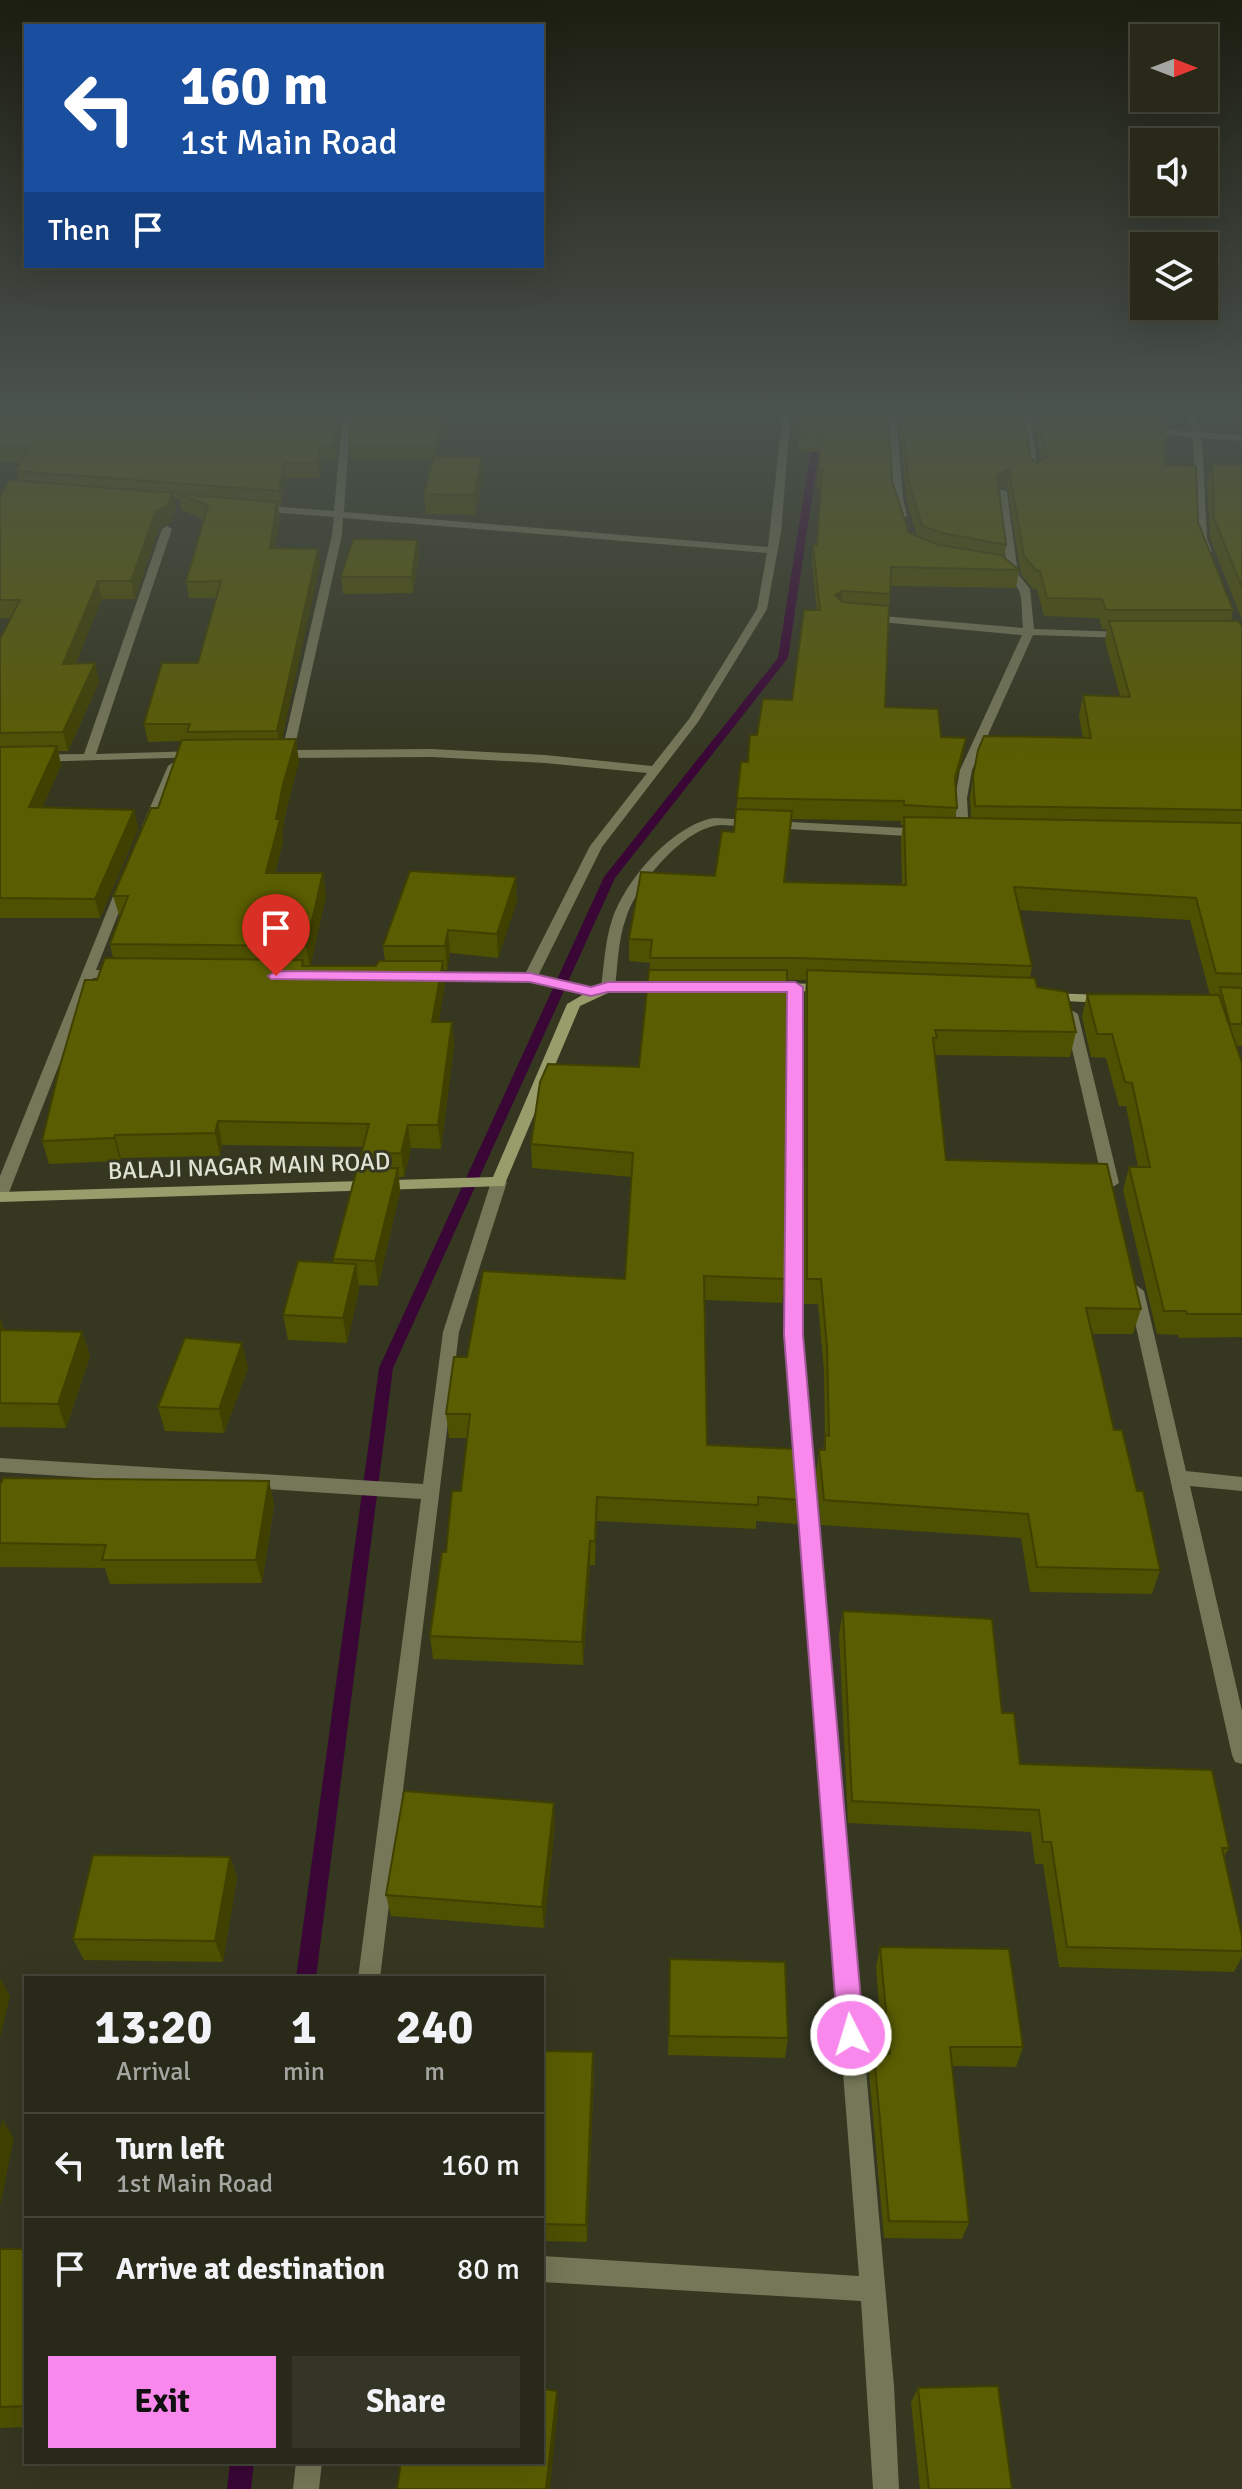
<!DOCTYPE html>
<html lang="en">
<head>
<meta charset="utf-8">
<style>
	body { margin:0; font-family:Signika,sans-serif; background:#343526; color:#f1f3f6; height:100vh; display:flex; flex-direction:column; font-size:30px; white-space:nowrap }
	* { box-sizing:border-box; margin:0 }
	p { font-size:26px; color:#a5a6a2 }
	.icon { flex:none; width:44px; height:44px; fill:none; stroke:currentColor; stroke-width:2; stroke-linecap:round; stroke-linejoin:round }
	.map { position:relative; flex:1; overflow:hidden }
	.details { position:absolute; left:24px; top:1976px; width:520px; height:488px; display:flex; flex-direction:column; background:#282919; border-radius:0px; box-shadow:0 8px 32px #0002,0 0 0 2px #444538 }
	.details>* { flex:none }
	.top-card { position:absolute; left:24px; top:24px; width:520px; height:244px; border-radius:0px; box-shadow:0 8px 32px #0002,0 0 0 2px #444538; background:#1a4fa0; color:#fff; overflow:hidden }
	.needle { width:52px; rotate:90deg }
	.fabs { position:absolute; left:1130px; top:24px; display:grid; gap:16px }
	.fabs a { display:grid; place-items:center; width:88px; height:88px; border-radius:0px; background:#282919; box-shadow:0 8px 32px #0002,0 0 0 2px #444538; font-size:40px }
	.pin { position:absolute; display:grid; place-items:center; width:68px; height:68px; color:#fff; margin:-82px -34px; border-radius:50% 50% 50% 0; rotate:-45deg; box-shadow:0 0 8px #0007 }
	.pin .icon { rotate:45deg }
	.me { position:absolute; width:88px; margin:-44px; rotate:355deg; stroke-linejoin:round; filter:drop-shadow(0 0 6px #0008) }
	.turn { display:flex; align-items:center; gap:28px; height:168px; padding:0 24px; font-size:36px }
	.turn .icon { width:104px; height:104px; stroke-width:2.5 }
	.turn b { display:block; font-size:56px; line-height:68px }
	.then { display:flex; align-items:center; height:76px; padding:0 24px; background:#0003; gap:16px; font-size:30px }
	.eta { display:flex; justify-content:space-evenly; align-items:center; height:136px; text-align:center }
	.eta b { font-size:48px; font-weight:800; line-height:56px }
	.action { display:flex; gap:16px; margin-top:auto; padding:16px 24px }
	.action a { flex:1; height:92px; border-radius:0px; background:#f888eb; color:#111; font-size:32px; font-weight:800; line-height:92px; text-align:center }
	.action a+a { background:#343526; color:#f1f3f6 }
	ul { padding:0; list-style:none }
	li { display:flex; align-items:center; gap:24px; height:104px; padding:0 24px; border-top:2px solid #444538 }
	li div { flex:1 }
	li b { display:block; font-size:30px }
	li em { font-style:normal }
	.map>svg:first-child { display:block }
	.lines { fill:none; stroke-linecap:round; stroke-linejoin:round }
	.stream { fill:#3a0636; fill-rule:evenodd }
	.street { fill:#757758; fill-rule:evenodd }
	.secondary { fill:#999c6b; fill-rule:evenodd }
	.wall { fill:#4e5002; fill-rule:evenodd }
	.shaded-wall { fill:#404101 }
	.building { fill:#5b5d02; stroke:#404101; stroke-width:2 }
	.route { fill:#f888eb; stroke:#a15899; stroke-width:2 }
	.labels { text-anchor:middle; stroke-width:6; stroke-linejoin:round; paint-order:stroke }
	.street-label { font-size:24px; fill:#e0e2d4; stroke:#353721 }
</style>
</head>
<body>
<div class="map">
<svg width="1242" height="2489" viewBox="0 0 1242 2489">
	<rect width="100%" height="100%" fill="#353721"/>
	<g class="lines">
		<path class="stream" d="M 817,411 L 825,411 L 788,658 L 615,878 L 393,1368 L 316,1978 L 296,1978 L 379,1368 L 604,877 L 778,658 Z
			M 230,2462 L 254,2462 L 251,2489 L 227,2489 Z"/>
		<path class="street" d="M 343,411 L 351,411 L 344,512 L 768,547 L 783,411 L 791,411 L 781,532 L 767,609 L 698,722 L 602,847 L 538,976 L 596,988 L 598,991 L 596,994 L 591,995 L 530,982 L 422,981 L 415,977 L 422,973 L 525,974 L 590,846 L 647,773 L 545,763 L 432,757 L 282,758 L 276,754 L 282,751 L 332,535 L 334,517 L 257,511 L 252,508 L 257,505 L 334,511 ZM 343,518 L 767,553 L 757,609 L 689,719 L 652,766 L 545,755 L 432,749 L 294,750 L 342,535 Z
			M 888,411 L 896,411 L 903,498 L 907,516 L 902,519 L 897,516 L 893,498 Z
			M 1021,411 L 1027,411 L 1030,419 L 1061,424 L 1057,427 L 1031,424 L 1039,477 L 1031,475 Z
			M 1187,411 L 1195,411 L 1201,432 L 1242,435 L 1242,441 L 1202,438 L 1207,539 L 1212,551 L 1207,554 L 1202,551 L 1197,539 L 1193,437 L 1144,434 L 1140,431 L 1144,428 L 1192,432 Z
			M 1002,489 L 1007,492 L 1018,574 L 1030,589 L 1034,629 L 1126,632 L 1131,635 L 1126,638 L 1033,635 L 972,770 L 967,798 L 969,835 L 963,839 L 957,835 L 955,798 L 960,770 L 1022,635 L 870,621 L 865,618 L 870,615 L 1023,628 C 1020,589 1026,592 995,567 L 1000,564 L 1007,567 L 997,492 Z
			M 167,526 L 172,529 L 96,754 L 198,751 L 202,753 L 202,757 L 0,763 L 0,755 L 84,754 L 162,529 Z
			M 174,762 L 180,766 L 154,826 L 148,830 L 144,829 L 142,826 L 168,766 Z
			M 714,818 L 924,829 L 930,833 L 924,837 L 722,825 C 684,826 637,884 626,918 C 618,940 618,964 615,987 L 613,990 L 603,990 L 601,987 C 604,965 605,941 612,920 C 625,881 672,825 714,818 Z
			M 124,880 L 130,884 L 96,970 L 119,971 L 126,975 L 119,979 L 93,978 L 8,1195 L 0,1200 L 0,1176 L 118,884 Z
			M 795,983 L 802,987 L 801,1335 L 894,2386 L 899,2489 L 873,2489 L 861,2301 L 542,2282 L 542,2256 L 859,2276 L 785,1335 L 788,987 Z
			M 1071,1010 L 1078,1014 L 1119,1183 L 1111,1188 L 1103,1183 L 1064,1014 Z
			M 499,1177 L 507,1182 L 459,1332 L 380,1978 L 358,1978 L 421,1499 L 0,1472 L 0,1458 L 423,1484 L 443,1332 L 491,1182 Z
			M 1136,1285 L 1144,1291 L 1186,1471 L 1242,1477 L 1242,1491 L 1190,1486 L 1242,1711 L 1242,1764 L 1235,1762 L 1232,1755 L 1128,1291 Z
			M 296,2462 L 322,2462 L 319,2489 L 293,2489 Z"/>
		<path class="secondary" d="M 619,983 L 669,983 L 676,987 L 669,991 L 608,993 L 580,1006 L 504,1186 L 0,1202 L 0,1192 L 493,1177 L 567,1004 L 591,990 Z
			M 768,983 L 825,984 L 832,988 L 825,992 L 763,990 L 761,987 L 763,984 Z
			M 1048,993 L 1105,995 L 1112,999 L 1105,1003 L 1043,1000 L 1041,997 L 1043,994 Z"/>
	</g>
	<path class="wall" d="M 0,411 L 340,411 L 336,461 L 323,461 L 319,478 L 285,478 L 281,506 L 278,506 L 280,518 L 275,548 L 320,565 L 281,739 L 299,761 L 287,807 L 282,832 L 283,841 L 275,873 L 323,873 L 326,896 L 310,966 L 376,966 L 385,961 L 383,946 L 517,901 L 498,958 L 450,953 L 447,970 L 444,970 L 445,984 L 438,1022 L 452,1022 L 454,1045 L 441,1149 L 411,1148 L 404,1177 L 399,1177 L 400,1192 L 378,1286 L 359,1285 L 359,1289 L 347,1343 L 288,1340 L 283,1315 L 334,1263 L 333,1259 L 363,1169 L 361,1155 L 363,1147 L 222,1145 L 220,1156 L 121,1158 L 120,1161 L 49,1164 L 42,1141 L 97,980 L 113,958 L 110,944 L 120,918 L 113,896 L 158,808 L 181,741 L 148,742 L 144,724 L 198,663 L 217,598 L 189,598 L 186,582 L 204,519 L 181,510 L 179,498 L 173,498 L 176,510 L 169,524 L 159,528 L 135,599 L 102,599 L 75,664 L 95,663 L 99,682 L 68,751 L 58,751 L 61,765 L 42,808 L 134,810 L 138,829 L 100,918 L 0,918 L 0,639 L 11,618 L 0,618 L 0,496 L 19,481 L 16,471 L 22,462 L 0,462 Z
		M 447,411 L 437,456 L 483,477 L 475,515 L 426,514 L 424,494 L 433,461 L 350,461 L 349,446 Z
		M 795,411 L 888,411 L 892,481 L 909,533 L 917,536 L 906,497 L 898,411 L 1023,411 L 1031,458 L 1037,463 L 1041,461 L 1035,427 L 1036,416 L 1032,416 L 1029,411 L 1167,411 L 1165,421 L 1165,465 L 1198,522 L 1233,610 L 1231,621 L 1242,626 L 1242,1046 L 1236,1046 L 1242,1063 L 1242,1337 L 1179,1338 L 1178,1335 L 1157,1334 L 1123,1190 L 1129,1167 L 1138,1167 L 1126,1106 L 1119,1106 L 1106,1058 L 1091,1057 L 1082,1017 L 1087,994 L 1210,995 L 1190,920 L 1019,910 L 1032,966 L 1030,978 L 1076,1032 L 1070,1057 L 934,1055 L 946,1160 L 1141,1309 L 1133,1334 L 1092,1334 L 1114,1430 L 1137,1491 L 1160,1570 L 1152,1594 L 1030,1592 L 1021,1538 L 821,1525 L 816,1475 L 819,1450 L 823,1450 L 825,1438 L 824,1372 L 818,1304 L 804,1304 L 805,994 L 806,980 L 787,980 L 785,1279 L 782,1303 L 705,1300 L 707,1445 L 800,1500 L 797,1524 L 756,1521 L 756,1529 L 597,1521 L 595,1565 L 590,1565 L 583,1665 L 433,1659 L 430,1636 L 446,1552 L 461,1491 L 467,1438 L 449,1438 L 446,1414 L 467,1357 L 625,1279 L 631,1177 L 532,1168 L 531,1144 L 639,1067 L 650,963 L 629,961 L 629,939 L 715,876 L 734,832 L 741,762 L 748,762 L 757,735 L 792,700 L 817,610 L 812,563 L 813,545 L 817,545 L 821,488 L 816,487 L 821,452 L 799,452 ZM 1007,488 L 1021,574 L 1033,589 L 1037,589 L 1044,616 L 1099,618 L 1102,629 L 1107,629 L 1105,641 L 1120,696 L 1083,695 L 1079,716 L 1083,738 L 973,777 L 970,798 L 971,818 L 955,818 L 957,808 L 955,785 L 963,757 L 966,738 L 941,737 L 885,707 L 890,586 L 1016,588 L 1019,570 L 1004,558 L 1006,545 L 999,491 ZM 792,819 L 901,821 L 901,825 L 903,825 L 901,839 L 902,885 L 785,882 Z
		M 1228,411 L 1242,411 L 1242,432 L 1240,432 Z
		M 1212,464 L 1242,465 L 1242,620 L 1210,538 L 1207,483 Z
		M 417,540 L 419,556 L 413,593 L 343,594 L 341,577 Z
		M 0,1318 L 4,1330 L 82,1332 L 90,1356 L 66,1428 L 0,1427 Z
		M 248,1368 L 224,1433 L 165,1431 L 158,1407 Z
		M 269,1481 L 274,1505 L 262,1583 L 110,1584 L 105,1568 L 0,1567 L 0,1485 Z
		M 843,1611 L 1002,1713 L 1020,1764 L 1229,1848 L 1224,1857 L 1242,1936 L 1242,1957 L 1234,1972 L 1059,1967 L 1043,1864 L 1035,1864 L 1031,1832 L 848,1823 L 839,1634 Z
		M 555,1825 L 544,1928 L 391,1916 L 386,1895 Z
		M 230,1857 L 237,1878 L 223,1962 L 84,1960 L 73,1939 Z
		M 880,1947 L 1023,2047 L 1016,2067 L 952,2066 L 969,2222 L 962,2239 L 884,2238 L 869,2073 L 874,2054 L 883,2054 L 876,1967 Z
		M 670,1959 L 788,2038 L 785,2058 L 668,2055 Z
		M 542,2051 L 594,2072 L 587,2242 L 542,2241 Z
		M 0,2249 L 26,2249 L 26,2427 L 0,2428 Z
		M 918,2388 L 1012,2489 L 920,2489 L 911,2402 Z"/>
	<path class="shaded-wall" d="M 337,411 L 340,411 L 336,461 L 334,447 Z
		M 443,411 L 447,411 L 436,461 L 435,447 Z
		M 321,447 L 323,461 L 319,478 L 317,463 Z
		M 482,457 L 483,477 L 475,515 L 474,495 Z
		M 284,463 L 285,478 L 281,506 L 279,491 Z
		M 1009,470 L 1007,488 L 994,492 L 997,475 Z
		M 173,493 L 176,510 L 169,524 L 159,528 L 135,599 L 131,581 L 156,511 Z
		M 277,502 L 280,518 L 273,565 L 270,548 Z
		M 417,540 L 419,556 L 413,593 L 412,577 Z
		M 318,549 L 320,565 L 280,748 L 277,731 Z
		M 98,581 L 102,599 L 68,682 L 63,664 Z
		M 843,591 L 841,609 L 835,595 Z
		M 95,663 L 99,682 L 68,751 L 63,732 Z
		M 966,738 L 963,757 L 952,797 L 955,778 Z
		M 296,739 L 299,761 L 287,807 L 282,832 L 283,841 L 270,895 L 266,873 L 283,785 Z
		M 57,746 L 61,765 L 34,826 L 29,807 Z
		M 134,810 L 138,829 L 100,918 L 95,899 Z
		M 323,873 L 326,896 L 310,969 L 306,946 Z
		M 516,877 L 517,901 L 498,958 L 497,934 Z
		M 448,930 L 450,953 L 447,970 L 445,946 Z
		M 443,961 L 445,984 L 435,1045 L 432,1022 Z
		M 452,1022 L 454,1045 L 441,1149 L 438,1125 Z
		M 218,1121 L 222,1145 L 220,1156 L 215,1133 Z
		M 408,1125 L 411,1148 L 404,1177 L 401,1153 Z
		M 115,1135 L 121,1158 L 120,1161 L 114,1138 Z
		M 398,1168 L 400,1192 L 378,1286 L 375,1261 Z
		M 356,1264 L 359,1289 L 347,1343 L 343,1318 Z
		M 0,1318 L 6,1334 L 0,1351 Z
		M 82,1332 L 90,1356 L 66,1428 L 58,1404 Z
		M 242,1343 L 248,1368 L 224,1433 L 219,1409 Z
		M 269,1481 L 274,1505 L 262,1583 L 256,1560 Z
		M 597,1497 L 597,1521 L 595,1565 L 595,1541 Z
		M 590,1541 L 590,1565 L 583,1665 L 582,1642 Z
		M 554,1803 L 555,1825 L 544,1928 L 542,1907 Z
		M 230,1857 L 237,1878 L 223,1962 L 215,1941 Z
		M 0,1978 L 10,1996 L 0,2038 Z
		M 593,2052 L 594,2072 L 587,2242 L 586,2225 Z
		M 2,2119 L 14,2138 L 0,2206 L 0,2129 Z
		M 557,2391 L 558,2408 L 550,2489 L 546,2489 Z"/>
	<path class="building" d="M 0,411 L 337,411 L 334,447 L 321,447 L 317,463 L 284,463 L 279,491 L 16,471 L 30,447 L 0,447 Z
		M 351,411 L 443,411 L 435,447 L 349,446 Z
		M 798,411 L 888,411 L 892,481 L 909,533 L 939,545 L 1001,555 L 1019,570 L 891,567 L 890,594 L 843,591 L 835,595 L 842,602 L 889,606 L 885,707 L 938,709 L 941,737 L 966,738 L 955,778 L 957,808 L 904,805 L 904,801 L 737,798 L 741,762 L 748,762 L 750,735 L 757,735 L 763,699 L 792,700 L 804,610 L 820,610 L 813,545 L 817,545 L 822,470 L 818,470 L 823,435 L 801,435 Z
		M 902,411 L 1023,411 L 1031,458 L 1037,463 L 1047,457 L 1037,411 L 1166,421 L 1165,465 L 1196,466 L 1198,522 L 1233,610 L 1106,610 L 1102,599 L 1047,598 L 1040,571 L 1036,570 L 1024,556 L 1009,470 L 997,475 L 1006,545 L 942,533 L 922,526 L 908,480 Z
		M 434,456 L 482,457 L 474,495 L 424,494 Z
		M 1212,464 L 1242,465 L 1242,587 L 1214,519 Z
		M 9,480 L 173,493 L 166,507 L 156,511 L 131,581 L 98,581 L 63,664 L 95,663 L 63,732 L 0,733 L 0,639 L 20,600 L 0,600 L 0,496 Z
		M 178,494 L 277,502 L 270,548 L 318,549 L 277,731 L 187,732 L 190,724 L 144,724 L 162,663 L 198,663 L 221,581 L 186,582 L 208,505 Z
		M 353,539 L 417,540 L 412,577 L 341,577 Z
		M 1109,621 L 1238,621 L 1242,626 L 1242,810 L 975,806 L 973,777 L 978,750 L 984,736 L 1091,738 L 1083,695 L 1130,697 Z
		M 296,739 L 283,785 L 276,819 L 280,819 L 266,873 L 323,873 L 306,946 L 110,944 L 128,896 L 113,896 L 151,808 L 158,808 L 182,740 Z
		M 57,746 L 29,807 L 134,810 L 95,899 L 0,898 L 0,747 Z
		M 736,809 L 792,811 L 784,882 L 906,885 L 904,817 L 1242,823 L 1242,974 L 1216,973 L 1196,898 L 1014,887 L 1032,966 L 797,958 L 650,958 L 652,940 L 629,939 L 641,872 L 715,876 L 722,831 L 734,832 Z
		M 410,871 L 516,877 L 497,934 L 448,930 L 445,946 L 383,946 Z
		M 105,958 L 303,960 L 302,966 L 376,966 L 379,961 L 443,961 L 432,1022 L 452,1022 L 438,1125 L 408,1125 L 401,1153 L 361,1155 L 369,1124 L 218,1121 L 215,1133 L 115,1135 L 114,1138 L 42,1141 L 60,1066 L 85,980 L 97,980 Z
		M 649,970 L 787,970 L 785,1279 L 704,1276 L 707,1445 L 795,1449 L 800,1500 L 758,1497 L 758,1505 L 597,1497 L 595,1541 L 590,1541 L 582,1642 L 430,1636 L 442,1552 L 446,1552 L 452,1491 L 461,1491 L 470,1414 L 446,1414 L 454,1357 L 467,1357 L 483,1271 L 625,1279 L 633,1153 L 531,1144 L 540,1082 L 548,1064 L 639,1067 Z
		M 807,970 L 1035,978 L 1037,987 L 1067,992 L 1076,1032 L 935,1030 L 937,1038 L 933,1038 L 946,1160 L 1107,1164 L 1141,1309 L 1086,1308 L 1114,1430 L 1122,1430 L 1137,1491 L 1143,1491 L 1160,1570 L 1037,1567 L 1028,1514 L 824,1500 L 819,1450 L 825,1450 L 825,1435 L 829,1436 L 827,1347 L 821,1279 L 807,1279 Z
		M 1220,987 L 1242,988 L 1242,1024 L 1230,1024 Z
		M 1087,994 L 1219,995 L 1242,1063 L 1242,1314 L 1187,1314 L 1186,1311 L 1164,1311 L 1129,1167 L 1150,1167 L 1132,1083 L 1125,1082 L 1112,1034 L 1097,1034 Z
		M 398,1168 L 375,1261 L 333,1259 L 357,1169 Z
		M 298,1261 L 356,1264 L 343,1318 L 283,1315 Z
		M 0,1330 L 82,1332 L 58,1404 L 0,1403 Z
		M 185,1338 L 242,1343 L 219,1409 L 158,1407 Z
		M 3,1478 L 269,1481 L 256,1560 L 102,1560 L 106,1545 L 0,1543 L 0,1485 Z
		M 843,1611 L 992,1619 L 1002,1713 L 1014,1713 L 1020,1764 L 1212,1770 L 1229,1848 L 1222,1848 L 1242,1936 L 1242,1951 L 1067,1947 L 1051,1842 L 1043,1842 L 1039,1810 L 852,1801 Z
		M 404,1791 L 554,1803 L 542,1907 L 386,1895 Z
		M 93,1855 L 230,1857 L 215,1941 L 73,1939 Z
		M 880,1947 L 1009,1949 L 1023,2047 L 950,2047 L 969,2222 L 889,2221 L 874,2054 L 890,2054 Z
		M 670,1959 L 785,1962 L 788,2038 L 669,2036 Z
		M 542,2051 L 593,2052 L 586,2225 L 542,2224 Z
		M 0,2249 L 26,2249 L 26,2406 L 0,2407 Z
		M 998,2386 L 1012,2489 L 929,2489 L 918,2388 Z
		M 542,2389 L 557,2391 L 546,2489 L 397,2489 L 401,2462 L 542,2462 Z"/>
	<linearGradient id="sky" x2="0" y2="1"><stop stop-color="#1d1e12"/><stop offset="0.54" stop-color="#4b534e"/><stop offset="1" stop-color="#4b534e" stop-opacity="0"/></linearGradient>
	<rect width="1242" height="759" fill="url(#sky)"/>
	<path class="route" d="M 276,971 L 530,973 L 591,987 L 608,982 L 795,982 L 803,987 L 803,1335 L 864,2035 L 860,2044 L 851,2048 L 842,2044 L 838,2035 L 784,1335 L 787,992 L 608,992 L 591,996 L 530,982 L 271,979 L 268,976 Z"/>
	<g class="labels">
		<g class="street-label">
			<text transform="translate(249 1166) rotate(-2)" y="8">BALAJI NAGAR MAIN ROAD</text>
		</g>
	</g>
</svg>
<div class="fabs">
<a><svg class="needle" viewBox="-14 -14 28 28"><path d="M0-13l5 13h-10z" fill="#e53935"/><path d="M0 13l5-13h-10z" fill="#a5a6a2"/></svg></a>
<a><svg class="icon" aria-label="sound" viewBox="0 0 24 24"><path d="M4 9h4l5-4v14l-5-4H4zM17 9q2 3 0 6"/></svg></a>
<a><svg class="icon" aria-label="layers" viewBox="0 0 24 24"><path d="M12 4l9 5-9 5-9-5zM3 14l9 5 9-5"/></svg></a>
</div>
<div class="pin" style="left:276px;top:976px;background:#d93025"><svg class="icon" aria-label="arrive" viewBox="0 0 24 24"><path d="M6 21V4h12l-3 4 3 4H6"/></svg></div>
<svg class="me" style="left:851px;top:2035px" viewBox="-20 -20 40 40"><circle r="17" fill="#f888eb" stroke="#fff" stroke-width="3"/><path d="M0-11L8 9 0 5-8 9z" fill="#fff"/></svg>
<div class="top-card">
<div class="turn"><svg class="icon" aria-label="left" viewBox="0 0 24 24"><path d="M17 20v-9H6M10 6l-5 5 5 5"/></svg><div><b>160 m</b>1st Main Road</div></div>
<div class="then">Then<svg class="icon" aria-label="arrive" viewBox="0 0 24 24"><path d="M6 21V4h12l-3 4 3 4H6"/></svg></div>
</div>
<section class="details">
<div class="eta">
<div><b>13:20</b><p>Arrival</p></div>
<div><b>1</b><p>min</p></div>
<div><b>240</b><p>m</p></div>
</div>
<ul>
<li><svg class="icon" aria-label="left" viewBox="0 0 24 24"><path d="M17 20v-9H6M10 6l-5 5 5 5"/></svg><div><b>Turn left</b><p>1st Main Road</p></div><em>160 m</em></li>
<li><svg class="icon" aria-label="arrive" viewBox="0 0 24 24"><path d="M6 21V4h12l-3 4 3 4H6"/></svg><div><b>Arrive at destination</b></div><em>80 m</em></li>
</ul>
<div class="action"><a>Exit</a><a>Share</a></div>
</section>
</div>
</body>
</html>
